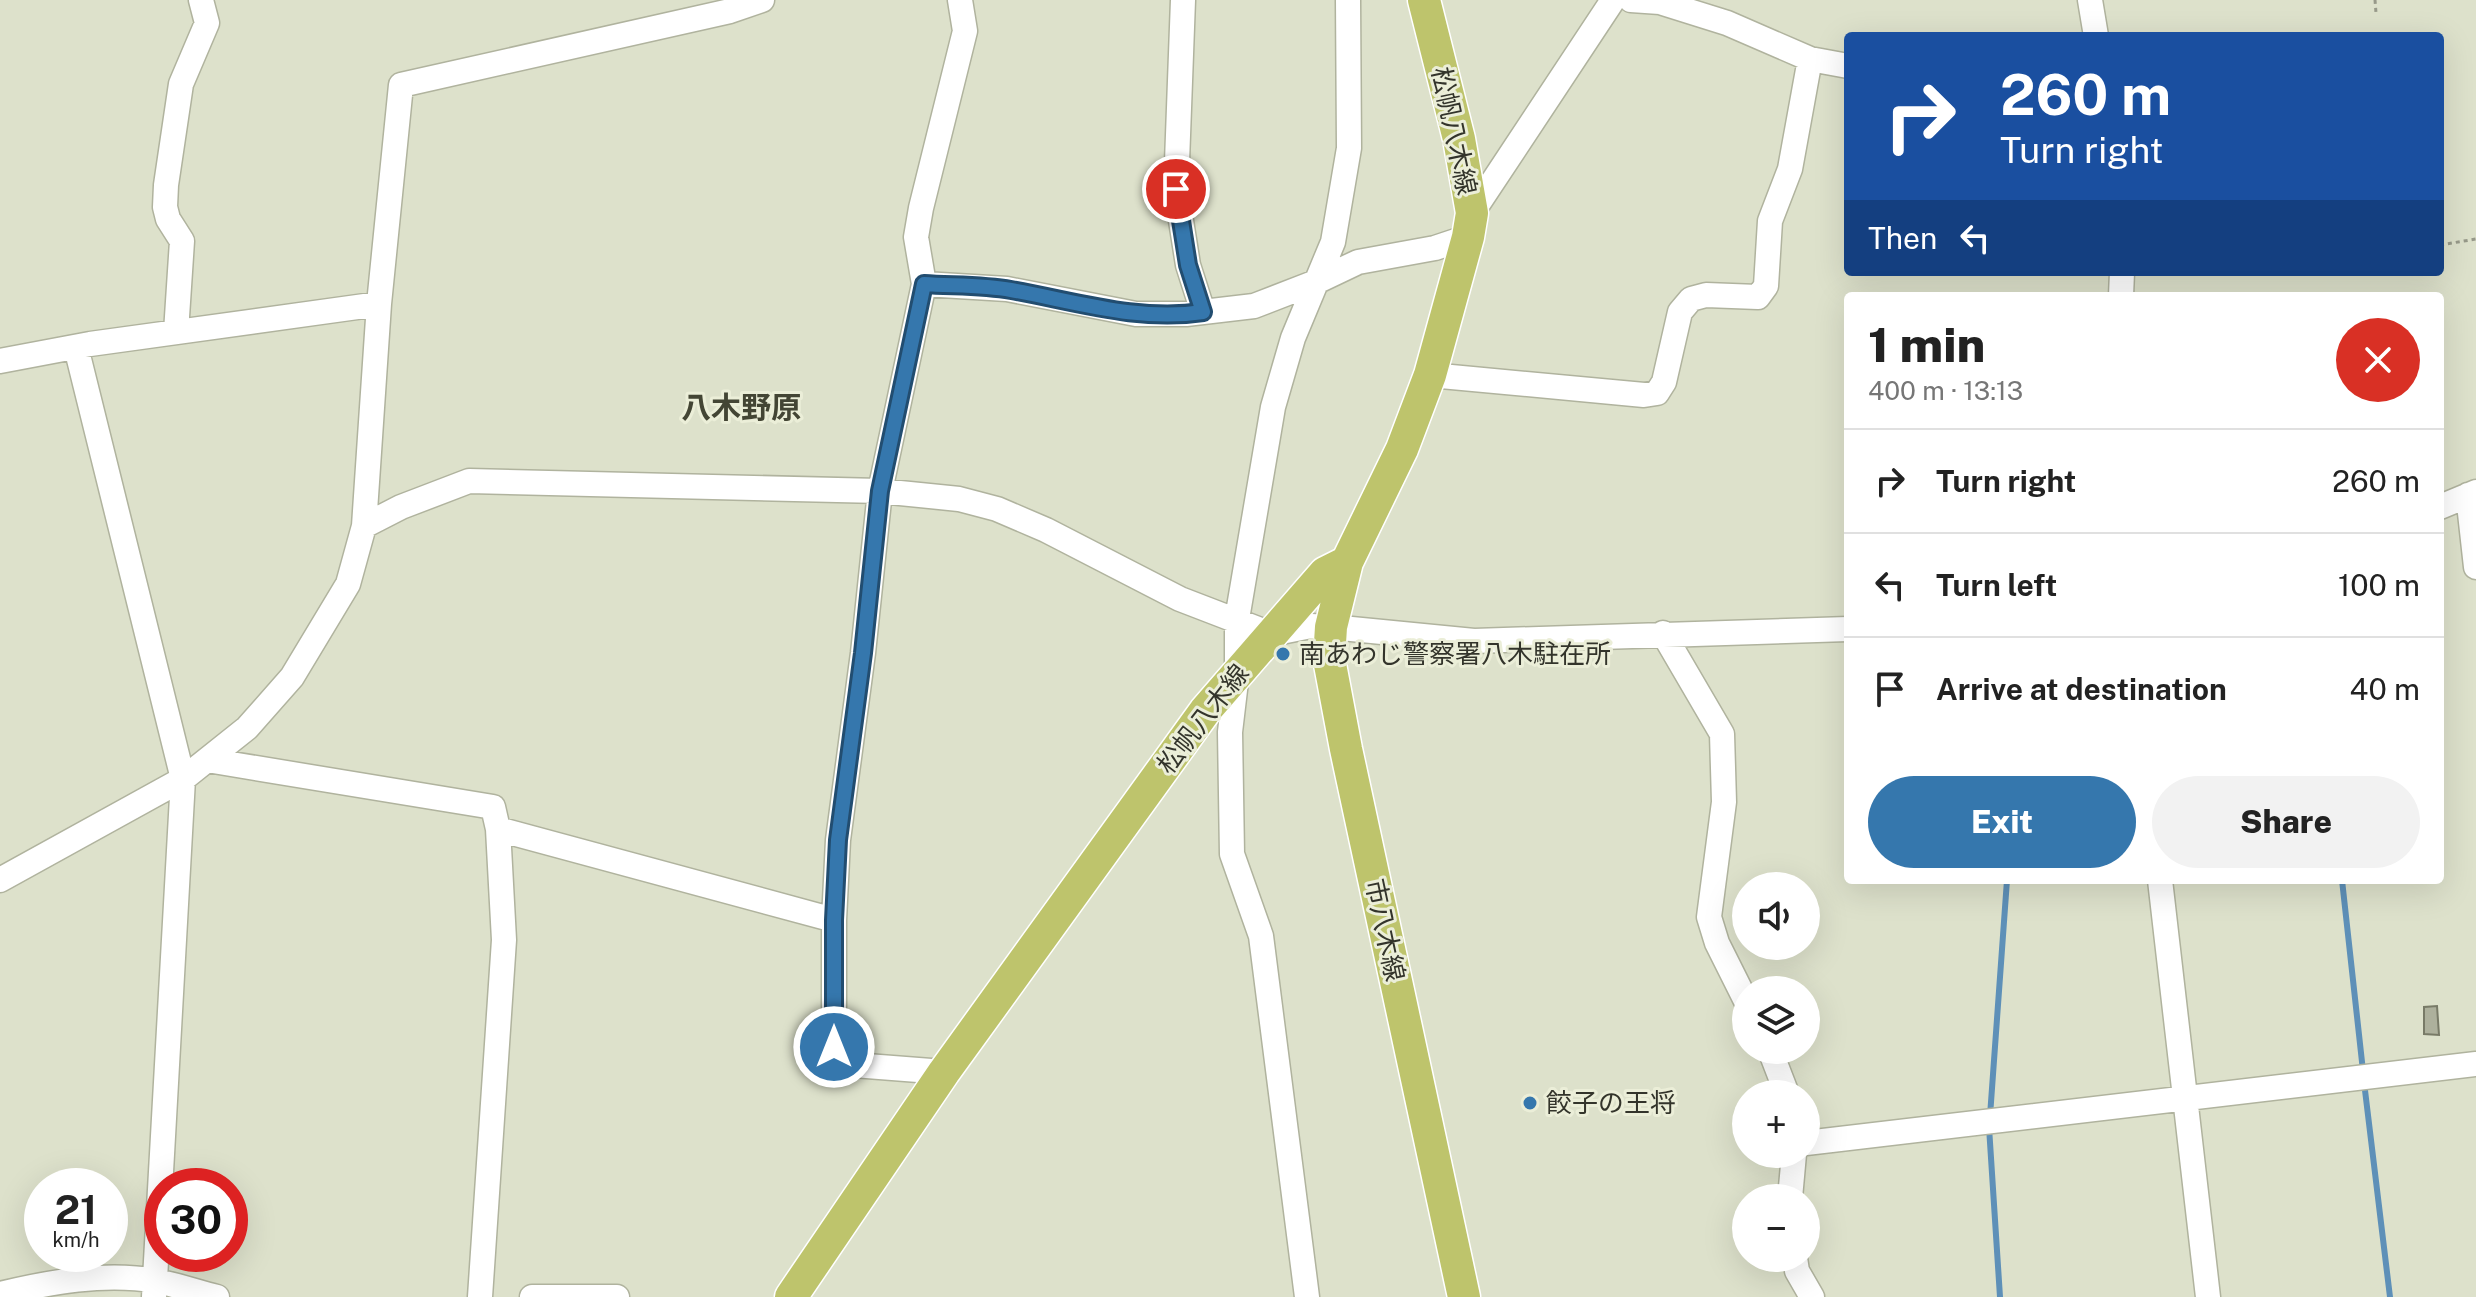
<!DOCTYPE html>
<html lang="en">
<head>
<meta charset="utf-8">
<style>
	body { margin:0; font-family:"Public Sans","Noto Sans JP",sans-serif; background:#f2f2f2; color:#222; height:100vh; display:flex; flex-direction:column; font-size:30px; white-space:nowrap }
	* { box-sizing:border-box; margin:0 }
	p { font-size:26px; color:#767676 }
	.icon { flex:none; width:44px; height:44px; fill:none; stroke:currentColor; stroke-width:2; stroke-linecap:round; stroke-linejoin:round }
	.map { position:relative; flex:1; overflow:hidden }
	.side { position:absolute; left:1844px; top:292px; width:600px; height:592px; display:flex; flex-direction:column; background:#fff; border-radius:8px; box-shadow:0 8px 32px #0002 }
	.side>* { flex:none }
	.banner { position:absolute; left:1844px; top:32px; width:600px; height:244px; border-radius:8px; box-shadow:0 8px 32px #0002; background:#1a4fa0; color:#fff; overflow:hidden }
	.fabs { position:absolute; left:1732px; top:872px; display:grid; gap:16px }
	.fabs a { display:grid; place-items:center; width:88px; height:88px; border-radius:50%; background:#fff; box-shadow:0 8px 32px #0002; font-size:40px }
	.speed { position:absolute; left:24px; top:1168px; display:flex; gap:16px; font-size:40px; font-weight:700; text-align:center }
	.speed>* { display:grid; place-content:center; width:104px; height:104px; border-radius:50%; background:#fff; box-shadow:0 8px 32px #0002; line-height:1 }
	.speed small { font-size:20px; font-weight:400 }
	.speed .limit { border:12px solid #d22; background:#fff; color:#111 }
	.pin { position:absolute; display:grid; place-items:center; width:68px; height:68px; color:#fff; margin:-34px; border:4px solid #fff; border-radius:50%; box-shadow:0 2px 8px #0007 }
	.me { position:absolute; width:88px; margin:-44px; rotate:0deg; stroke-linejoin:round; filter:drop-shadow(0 0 6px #0008) }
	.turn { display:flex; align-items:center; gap:28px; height:168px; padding:0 24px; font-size:36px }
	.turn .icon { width:104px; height:104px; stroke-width:2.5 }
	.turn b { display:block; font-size:56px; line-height:68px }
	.then { display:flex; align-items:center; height:76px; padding:0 24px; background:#0003; gap:16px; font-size:30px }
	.round { display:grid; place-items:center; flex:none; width:84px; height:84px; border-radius:42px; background:#f2f2f2 }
	.overview { display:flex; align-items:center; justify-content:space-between; height:136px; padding:0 24px }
	h1 { font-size:48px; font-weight:800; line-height:60px }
	.button { display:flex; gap:16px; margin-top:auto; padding:16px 24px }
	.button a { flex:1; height:92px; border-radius:48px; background:#3577ad; color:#fff; font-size:32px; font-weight:800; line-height:92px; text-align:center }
	.button a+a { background:#f2f2f2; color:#222 }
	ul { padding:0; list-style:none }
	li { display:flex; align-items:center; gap:24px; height:104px; padding:0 24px; border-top:2px solid #e0e0e0 }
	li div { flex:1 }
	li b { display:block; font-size:30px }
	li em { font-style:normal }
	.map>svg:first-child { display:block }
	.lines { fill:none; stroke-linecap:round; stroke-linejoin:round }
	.stream { stroke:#5e90b8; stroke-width:6 }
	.building { fill:#adb09c; stroke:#787a67; stroke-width:2 }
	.minor-casing { stroke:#b0b39e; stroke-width:27 }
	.major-casing { stroke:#fff; stroke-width:35 }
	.path { stroke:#979989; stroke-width:3; stroke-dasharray:4 4; stroke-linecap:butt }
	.minor { stroke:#fff; stroke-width:24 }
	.major { stroke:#bec46c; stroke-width:32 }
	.route-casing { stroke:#224d70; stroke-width:20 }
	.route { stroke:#3577ad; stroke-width:14 }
	.poi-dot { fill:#3577ad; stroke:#ebeed8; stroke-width:3 }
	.labels { text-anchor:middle; stroke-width:6; stroke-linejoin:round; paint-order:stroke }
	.street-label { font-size:26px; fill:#33342b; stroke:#ebeed8 }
	.poi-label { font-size:26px; fill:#33342b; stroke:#ebeed8; text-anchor:start }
	.quarter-label { font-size:30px; font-weight:bold; fill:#434534; stroke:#ebeed8 }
</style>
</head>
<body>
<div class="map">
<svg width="2476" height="1297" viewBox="0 0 2476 1297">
	<rect width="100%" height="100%" fill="#dde1cb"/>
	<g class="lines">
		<path class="stream" d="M 2342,880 L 2363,1071
			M 2364,1082 L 2390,1297
			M 1990,1116 L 2007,880
			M 1989,1127 L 2000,1297"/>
	</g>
	<path class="building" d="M 2437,1006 L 2439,1035 L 2424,1034 L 2424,1007 Z"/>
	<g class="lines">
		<defs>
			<path id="minor" d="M 1183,0 L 1176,189 L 1188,265 L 1203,312
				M 1631,0 L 1660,2 L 1727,23 L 1810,59 L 1848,66
				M 2090,0 L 2096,36
				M 1472,213 L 1613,0
				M 924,284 L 1007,289 L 1136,314 L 1186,314 L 1254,306 L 1316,282 L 1358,262 L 1435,248 L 1468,237
				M 2121,296 L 2122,272
				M 176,332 L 182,241 L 168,219 L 165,207 L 166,185 L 181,84 L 207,23 L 201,0
				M 76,347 L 183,779 L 154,1297
				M 0,361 L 90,344 L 379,304
				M 1430,375 L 1644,395 L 1657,393 L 1664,382 L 1680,312 L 1691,299 L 1706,295 L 1758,297 L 1766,286 L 1770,221 L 1790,169 L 1810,59
				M 2468,495 L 2476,567
				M 2440,507 L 2476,492
				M 364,526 L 379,304 L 401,85 L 730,11 L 762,0
				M 1663,633 L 1722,734 L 1724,802 L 1709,917 L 1717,943 L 1746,1001
				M 207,760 L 493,807 L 498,829 L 834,920
				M 0,880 L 183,779 L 247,728 L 292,677 L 348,584 L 364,526 L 401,507 L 469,481 L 880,491 L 959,499 L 997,509 L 1046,530 L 1180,599 L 1271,634 L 1311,626 L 1331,627 L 1474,641 L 1848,629
				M 2160,880 L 2208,1297
				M 1770,1050 L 1787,1094
				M 944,1072 L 841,1064 L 834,1047 L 834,920 L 838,840 L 863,653 L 880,491 L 924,284 L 916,237 L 921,208 L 965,31 L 960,0
				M 1806,1143 L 2476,1064
				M 1790,1198 L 1794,1154
				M 1795,1258 L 1797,1271 L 1812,1297
				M 0,1294 C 50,1282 105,1272 156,1281 C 177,1285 197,1292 217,1297
				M 480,1297 L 504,940 L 498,829
				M 532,1297 L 617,1297
				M 1307,1297 L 1261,936 L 1232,854 L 1230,732 L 1237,673 L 1237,619 L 1273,407 L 1293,338 L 1333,242 L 1349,148 L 1348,0"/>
			<path id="major" d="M 1424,0 L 1459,139 L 1472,213 L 1468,237 L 1430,375 L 1402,449 L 1347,562 L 1331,627 L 1329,659 L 1346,749 L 1464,1297
				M 791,1297 L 944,1072 L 1205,711 L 1325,573 L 1347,562"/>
		</defs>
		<use href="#minor" class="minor-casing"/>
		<use href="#major" class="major-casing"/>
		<path class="path" d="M 2375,0 L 2376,13
			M 2440,245 L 2476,239
			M 2142,273 L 2151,272"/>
		<use href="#minor" class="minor"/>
		<use href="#major" class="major"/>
	</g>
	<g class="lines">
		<defs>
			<path id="route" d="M 834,1047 L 834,920 L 838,840 L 863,653 L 880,491 L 924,284 C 952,286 983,285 1011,290 C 1074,301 1138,322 1203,312 L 1188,265 L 1176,189"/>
		</defs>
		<use href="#route" class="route-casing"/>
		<use href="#route" class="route"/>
	</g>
	<g class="poi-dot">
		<circle cx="1283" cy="654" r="8"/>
		<circle cx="1530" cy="1103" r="8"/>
	</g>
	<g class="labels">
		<g class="street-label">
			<text transform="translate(1454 131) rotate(78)" y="9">松帆八木線</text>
			<text transform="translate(1203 719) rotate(-52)" y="9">松帆八木線</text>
			<text transform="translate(1385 930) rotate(78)" y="9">市八木線</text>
		</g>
		<g class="poi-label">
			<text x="1299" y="663">南あわじ警察署八木駐在所</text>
			<text x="1546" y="1112">餃子の王将</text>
		</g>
		<g class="quarter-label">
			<text x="741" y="418">八木野原</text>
		</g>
	</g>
</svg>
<div class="fabs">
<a><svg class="icon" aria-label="sound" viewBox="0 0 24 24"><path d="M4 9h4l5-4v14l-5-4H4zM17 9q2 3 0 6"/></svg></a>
<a><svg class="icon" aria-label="layers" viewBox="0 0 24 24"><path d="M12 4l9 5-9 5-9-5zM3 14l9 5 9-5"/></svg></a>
<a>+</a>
<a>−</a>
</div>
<div class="speed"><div>21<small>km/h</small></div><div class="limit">30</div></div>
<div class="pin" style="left:1176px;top:189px;background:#d93025"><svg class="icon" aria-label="arrive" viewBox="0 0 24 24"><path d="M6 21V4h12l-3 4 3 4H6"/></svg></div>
<svg class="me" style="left:834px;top:1047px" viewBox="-20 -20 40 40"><circle r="17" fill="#3577ad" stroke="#fff" stroke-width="3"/><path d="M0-11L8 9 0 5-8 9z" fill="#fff"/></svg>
<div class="banner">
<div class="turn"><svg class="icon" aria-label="right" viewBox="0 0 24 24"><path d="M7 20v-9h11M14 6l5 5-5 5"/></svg><div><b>260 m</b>Turn right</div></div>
<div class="then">Then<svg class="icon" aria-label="left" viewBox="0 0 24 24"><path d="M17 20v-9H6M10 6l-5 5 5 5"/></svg></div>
</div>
<section class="side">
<div class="overview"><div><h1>1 min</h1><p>400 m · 13:13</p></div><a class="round" style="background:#d93025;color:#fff"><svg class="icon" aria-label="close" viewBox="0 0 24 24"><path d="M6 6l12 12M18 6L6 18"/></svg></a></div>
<ul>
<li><svg class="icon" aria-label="right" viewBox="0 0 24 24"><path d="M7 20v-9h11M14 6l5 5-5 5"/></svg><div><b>Turn right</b></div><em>260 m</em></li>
<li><svg class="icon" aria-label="left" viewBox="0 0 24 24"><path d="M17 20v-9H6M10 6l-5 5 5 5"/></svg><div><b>Turn left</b></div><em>100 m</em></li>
<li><svg class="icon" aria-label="arrive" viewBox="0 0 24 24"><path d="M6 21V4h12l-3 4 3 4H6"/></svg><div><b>Arrive at destination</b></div><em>40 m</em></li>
</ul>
<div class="button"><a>Exit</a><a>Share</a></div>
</section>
</div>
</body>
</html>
